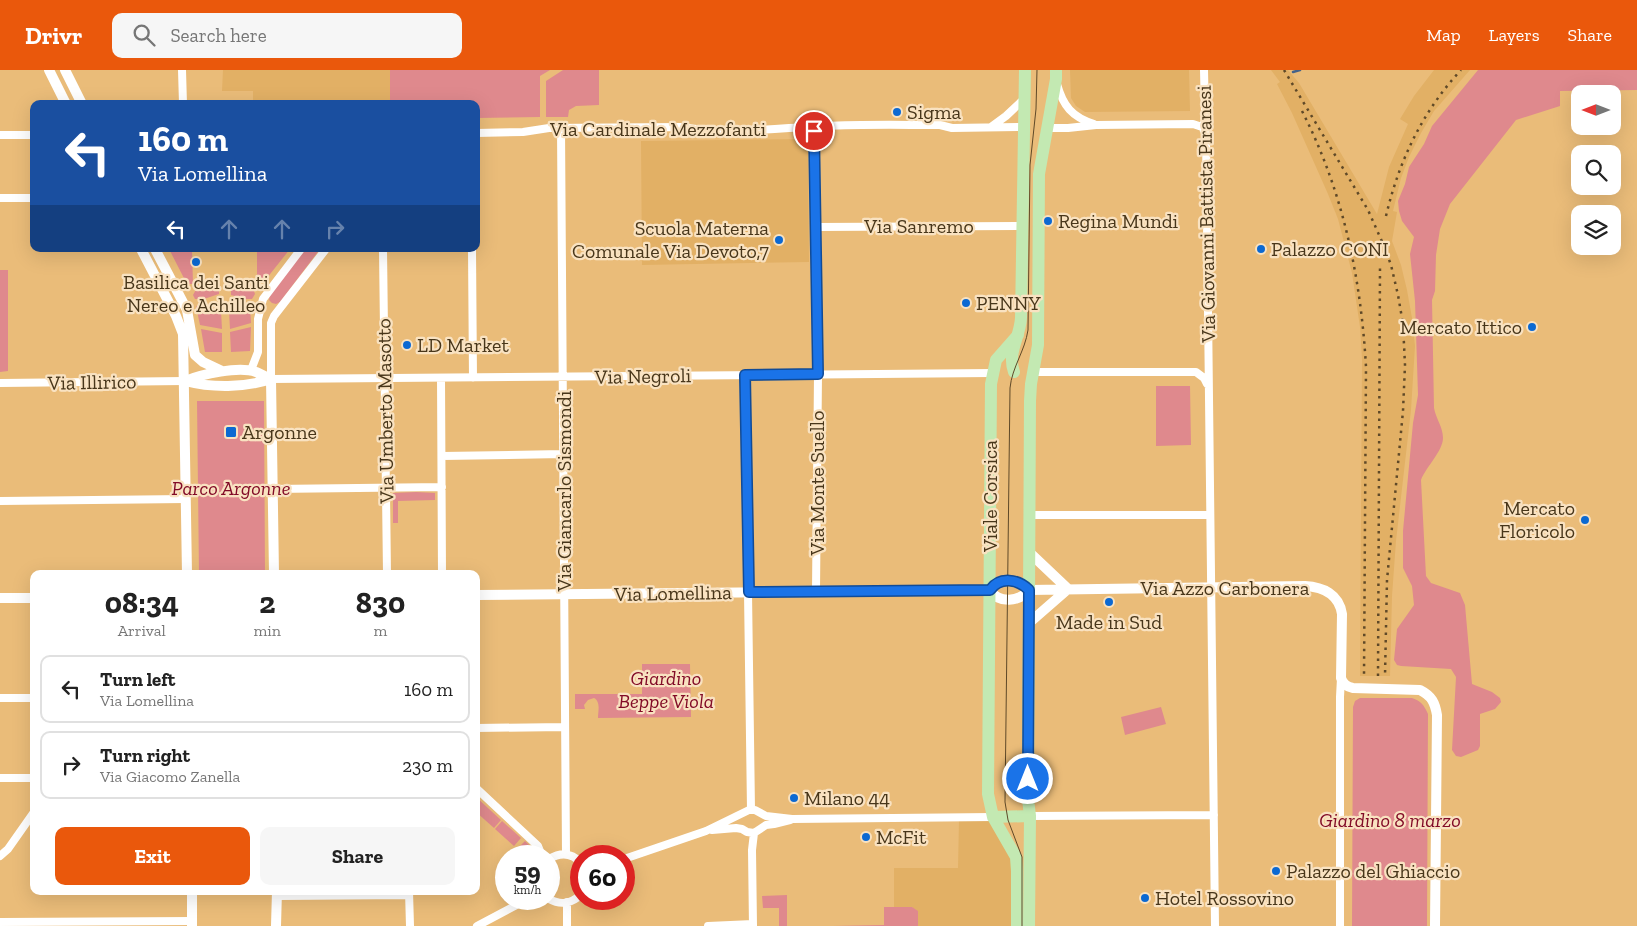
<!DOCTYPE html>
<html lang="en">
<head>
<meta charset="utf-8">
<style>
	body { margin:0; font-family:"Zilla Slab",serif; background:#f6f6f6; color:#222; height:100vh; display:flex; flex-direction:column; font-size:19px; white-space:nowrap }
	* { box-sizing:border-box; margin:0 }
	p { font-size:16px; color:#767676 }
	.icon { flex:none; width:28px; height:28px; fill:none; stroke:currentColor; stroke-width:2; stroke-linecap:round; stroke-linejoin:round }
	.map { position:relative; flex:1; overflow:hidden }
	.panel { position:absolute; left:30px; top:500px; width:450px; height:325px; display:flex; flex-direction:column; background:#fff; border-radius:10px; box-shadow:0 5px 20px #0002 }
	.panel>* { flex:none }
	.top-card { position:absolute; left:30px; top:30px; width:450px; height:152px; border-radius:10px; box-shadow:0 5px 20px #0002; background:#1a4fa0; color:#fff; overflow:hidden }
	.needle { width:32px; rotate:270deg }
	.tools { position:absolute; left:1571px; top:15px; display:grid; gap:10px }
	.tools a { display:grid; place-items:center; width:50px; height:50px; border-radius:10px; background:#fff; box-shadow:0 5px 20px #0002; font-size:25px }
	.speed { position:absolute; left:495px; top:775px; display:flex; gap:10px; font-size:25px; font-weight:700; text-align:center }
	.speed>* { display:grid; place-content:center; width:65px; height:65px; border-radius:50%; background:#fff; box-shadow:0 5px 20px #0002; line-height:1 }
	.speed small { font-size:12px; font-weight:400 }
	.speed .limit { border:8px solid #d22; background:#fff; color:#111 }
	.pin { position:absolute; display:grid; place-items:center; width:42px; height:42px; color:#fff; margin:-21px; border:2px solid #fff; border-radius:50%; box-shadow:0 1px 5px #0007 }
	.me { position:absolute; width:55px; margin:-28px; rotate:0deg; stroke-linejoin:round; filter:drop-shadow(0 0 4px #0008) }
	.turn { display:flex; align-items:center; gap:18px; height:105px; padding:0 25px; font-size:22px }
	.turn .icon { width:65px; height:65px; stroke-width:2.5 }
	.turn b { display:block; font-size:35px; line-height:42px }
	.lanes { display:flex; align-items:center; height:48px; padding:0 25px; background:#0003; justify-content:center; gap:25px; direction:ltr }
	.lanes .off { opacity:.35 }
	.eta { display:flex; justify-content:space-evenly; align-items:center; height:85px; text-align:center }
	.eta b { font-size:30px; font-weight:700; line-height:35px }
	.cta { display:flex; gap:10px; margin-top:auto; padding:10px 25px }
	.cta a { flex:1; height:58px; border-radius:10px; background:#ea580c; color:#fff; font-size:20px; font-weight:700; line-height:58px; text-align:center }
	.cta a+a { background:#f6f6f6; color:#222 }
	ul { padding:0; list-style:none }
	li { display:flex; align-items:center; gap:15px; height:68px; margin:0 10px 8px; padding:0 15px; border:2px solid #e0e0e0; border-radius:10px }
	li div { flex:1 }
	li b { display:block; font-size:19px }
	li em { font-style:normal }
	header { display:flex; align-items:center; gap:30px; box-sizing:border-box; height:70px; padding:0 25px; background:#ea580c; color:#fff }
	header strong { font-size:24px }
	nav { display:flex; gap:28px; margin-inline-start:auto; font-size:18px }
	.search { width:350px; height:45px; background:#f6f6f6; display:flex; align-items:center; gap:12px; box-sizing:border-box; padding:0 18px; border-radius:10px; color:#767676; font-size:19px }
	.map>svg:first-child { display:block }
	.built { fill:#e2b065 }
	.green { fill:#df898d }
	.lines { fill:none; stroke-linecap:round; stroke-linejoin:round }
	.stream { stroke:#456289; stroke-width:2.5 }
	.minor { stroke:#fff; stroke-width:8 }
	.tertiary { stroke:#fff; stroke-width:10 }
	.primary { stroke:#c3e9b2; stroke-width:12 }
	.tram { stroke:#5f4928; stroke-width:1 }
	.rail { stroke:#5f4928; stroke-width:2.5; stroke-dasharray:2.5 5; stroke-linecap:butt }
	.route-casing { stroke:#114b97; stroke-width:12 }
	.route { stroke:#1a73e8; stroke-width:9 }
	.poi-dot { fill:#0c69d2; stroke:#f9e2c1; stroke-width:2 }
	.labels { text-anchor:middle; stroke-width:4.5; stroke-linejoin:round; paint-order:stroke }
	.poi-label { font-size:20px; fill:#48361a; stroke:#f9e2c1; text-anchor:start }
	.street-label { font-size:20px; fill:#48361a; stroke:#f9e2c1 }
	.park-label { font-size:20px; font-style:italic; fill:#820b27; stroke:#f9e2c1 }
</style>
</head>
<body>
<header>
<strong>Drivr</strong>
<div class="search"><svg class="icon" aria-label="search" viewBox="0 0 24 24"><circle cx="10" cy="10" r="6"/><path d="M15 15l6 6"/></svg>Search here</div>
<nav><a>Map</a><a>Layers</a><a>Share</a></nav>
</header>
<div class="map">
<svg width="1637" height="856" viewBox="0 0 1637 856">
	<rect width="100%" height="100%" fill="#eabc79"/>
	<path class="built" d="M 223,0 L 390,0 L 390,34 L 253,34 L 253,21 L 222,21 Z
		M 1070,0 L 1189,0 L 1190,41 L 1085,42 L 1076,36 L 1071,28 Z
		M 1271,0 L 1288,0 L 1299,13 L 1377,144 L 1389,97 L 1408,54 L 1400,49 L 1414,26 L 1434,0 L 1470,0 L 1434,41 L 1421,63 L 1409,87 L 1401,108 L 1393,141 L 1397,142 L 1392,171 L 1401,195 L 1407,220 L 1412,248 L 1415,276 L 1411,340 L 1396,471 L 1392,526 L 1390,606 L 1360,606 L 1362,289 L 1360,257 L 1352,203 L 1338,149 L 1328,124 L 1292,43 L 1277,14 L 1280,12 Z
		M 808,69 L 809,192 L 642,195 L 641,71 Z
		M 993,747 L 1012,782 L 1015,856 L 918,856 L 918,842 L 912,837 L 894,837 L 894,798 L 958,798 L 959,750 Z"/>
	<path class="green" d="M 390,0 L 550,0 L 540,6 L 540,47 L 476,48 L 476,34 L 390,34 Z
		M 563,0 L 599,0 L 599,35 L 576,36 L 569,40 L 568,47 L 546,47 L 546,11 Z
		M 1478,0 L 1637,0 L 1637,20 L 1560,21 L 1560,36 L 1516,50 L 1450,134 L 1440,159 L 1436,185 L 1435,221 L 1432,230 L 1434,338 C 1436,349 1443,357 1443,368 C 1443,381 1426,397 1421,410 L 1426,506 L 1431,513 L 1460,523 L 1465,535 L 1472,614 L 1492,622 L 1500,628 L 1501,632 L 1495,639 L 1480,644 L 1480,676 L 1478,680 L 1461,687 L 1456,686 L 1452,680 L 1456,607 L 1451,599 L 1401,596 L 1397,595 L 1394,590 L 1397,559 L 1414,535 L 1412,516 L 1403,498 L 1403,461 L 1413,353 L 1418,325 L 1415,231 L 1410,184 L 1414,167 L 1402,151 L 1399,141 L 1398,131 L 1405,114 L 1409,97 L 1424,74 L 1432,56 Z
		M 169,179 L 192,179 L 193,214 L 187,214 Z
		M 257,179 L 262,179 L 263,181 L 279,181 L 290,179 L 263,213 L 257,213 Z
		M 305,179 L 320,179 L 280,232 L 276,234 L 272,233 L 269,230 L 270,224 Z
		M 0,200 L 8,200 L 8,301 L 0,302 Z
		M 198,216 L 219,216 L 219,224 L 204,229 L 195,229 L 193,225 Z
		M 231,216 L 252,216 L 255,224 L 252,229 L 246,229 L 231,225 Z
		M 243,235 L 250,236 L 251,253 L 230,259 L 229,241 Z
		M 196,236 L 209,236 L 221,241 L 222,259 L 200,255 Z
		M 251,257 L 250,281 L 231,282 L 230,262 Z
		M 201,259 L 222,263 L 222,282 L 205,282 Z
		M 1156,316 L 1190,316 L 1191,375 L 1156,376 Z
		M 197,331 L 264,331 L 265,504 L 199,504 Z
		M 416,422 L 435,423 L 435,430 L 398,431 L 398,453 L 393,453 L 393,423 Z
		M 642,594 L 690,594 L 691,647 L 598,648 C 598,641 601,632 594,628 L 588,630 L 584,635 L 585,639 L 575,639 L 575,624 L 642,624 Z
		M 1360,628 L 1412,628 C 1421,631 1424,635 1428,644 L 1427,856 L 1352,856 L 1353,637 L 1355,631 Z
		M 1161,637 L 1166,654 L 1125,665 L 1121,647 Z
		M 476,727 L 501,750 L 494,758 L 476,742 Z
		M 502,751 L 521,768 L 514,776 L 495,759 Z
		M 525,771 L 533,779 L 534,786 L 525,786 L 517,779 Z
		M 787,825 L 787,856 L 779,856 L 779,838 L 763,838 L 762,826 Z
		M 884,837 L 912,837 L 918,841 L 918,856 L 833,856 L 884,855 Z"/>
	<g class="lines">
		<path class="stream" d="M 1293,2 L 1300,0"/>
		<path class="minor" d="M 182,0 L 183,34
			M 1204,0 L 1205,44 L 1205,51 L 1202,57 L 1206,64 L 1215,856
			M 1057,14 C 1063,36 1072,47 1094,54
			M 812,57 L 815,67 L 818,304 L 816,522
			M 991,57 L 1006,46 L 1024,29
			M 561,58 L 566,784
			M 1047,58 L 1068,58 L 1096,55 L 1193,54 L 1202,57
			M 476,63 L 523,62 L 549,58 L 680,57 C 728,65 777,58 825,56 C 864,54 902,55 940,55 L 952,58 L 1024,57
			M 0,65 L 34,65
			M 0,128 L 34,128
			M 816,157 L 1023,156
			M 326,179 L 274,246 L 271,253 L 271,309 L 992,303
			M 383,179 L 387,504
			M 472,179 L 473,308
			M 251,300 L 258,282 L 258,249 L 263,229 L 301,179
			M 1034,302 L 1196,302 L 1204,308 L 1207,314
			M 745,305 L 751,740
			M 441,308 L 442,504
			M 0,313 L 185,311
			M 442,386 L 563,384
			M 273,419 L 442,417
			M 0,431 L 186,429
			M 1030,445 L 1210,445
			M 0,628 L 34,628
			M 476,658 L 565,657
			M 0,708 L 34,708
			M 476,718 L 538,776 L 542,786
			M 1030,746 L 1214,745
			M 712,760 L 736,758 L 742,759 L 747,762 L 754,763 L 766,755 L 774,754 L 790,750
			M 0,786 L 8,779 L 34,742
			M 549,789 C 561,782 572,783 581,793
			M 624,789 L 706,761 L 749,740 L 755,740 L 766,746 L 792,749 L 993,747
			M 409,821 L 410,856
			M 277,826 L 409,825
			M 549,829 C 560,835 572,834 581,824
			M 567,832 L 567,856
			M 0,852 L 192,851
			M 477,856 L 528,829
			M 708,856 L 753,854
			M 753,856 L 752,780 L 754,763
			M 1340,856 L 1340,627 L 1341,608"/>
		<path class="tertiary" d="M 49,0 L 66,34
			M 65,0 L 82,34
			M 141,179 L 176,246 L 183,264 L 187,504
			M 155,179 L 187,240 L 195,285 L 203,292 L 222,301
			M 271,309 L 274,504
			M 185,311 C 202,304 239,296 256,302 C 261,304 266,307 271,309
			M 185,311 C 212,318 244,318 271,309
			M 1030,483 L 1068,519
			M 990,520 C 999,534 1019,532 1029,520
			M 1029,520 L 1305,516 C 1323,517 1339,524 1342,544 L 1341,608 C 1343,614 1347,617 1353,618 L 1420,620 C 1432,626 1435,633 1437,645 L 1435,856
			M 476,525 L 990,520 C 1001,506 1017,509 1029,520
			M 0,528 L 34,528
			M 1029,553 L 1068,519
			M 192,821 L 192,856
			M 276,856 L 277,821"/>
		<path class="primary" d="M 1014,302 C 1007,283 1020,267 1021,248 L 1025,0
			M 993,747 L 1030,746
			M 1017,856 L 1017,801 L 1016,787 L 993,747 L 988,724 L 991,314 L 996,290 L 1018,265
			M 1029,856 L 1030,746 L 1028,729 L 1030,331 L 1031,314 L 1038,275 L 1039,104 L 1056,9 L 1056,0"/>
		<path class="tram" d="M 1022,856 L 1022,787 L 1008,750 L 1005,732 L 1010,318 C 1012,297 1025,281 1028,260 L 1030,95 L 1036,39 L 1037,0"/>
		<path class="rail" d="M 1284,0 L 1368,140 L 1384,176 L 1391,195 L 1398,225 L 1403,254 L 1405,295 L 1403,341 L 1387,510 L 1385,606
			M 1302,41 C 1343,121 1361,208 1366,297 L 1364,606
			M 1386,146 C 1399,91 1422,42 1461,0
			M 1378,606 L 1380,197"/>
	</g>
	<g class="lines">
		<defs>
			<path id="route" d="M 814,61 L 818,304 L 745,305 L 749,522 L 990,520 C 1000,506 1018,509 1029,520 L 1028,709"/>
		</defs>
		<use href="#route" class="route-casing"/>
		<use href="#route" class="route"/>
	</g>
	<g class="poi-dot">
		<circle cx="897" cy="42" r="5"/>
		<circle cx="1048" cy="151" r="5"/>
		<circle cx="779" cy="170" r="5"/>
		<circle cx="1261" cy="179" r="5"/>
		<circle cx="196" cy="192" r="5"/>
		<circle cx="966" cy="233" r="5"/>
		<circle cx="1532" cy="257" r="5"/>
		<circle cx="407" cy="275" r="5"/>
		<rect x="225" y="356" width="12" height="12" rx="2.5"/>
		<circle cx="1585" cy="450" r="5"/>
		<circle cx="1109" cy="532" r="5"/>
		<circle cx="794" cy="728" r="5"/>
		<circle cx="866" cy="767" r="5"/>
		<circle cx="1276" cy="801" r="5"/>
		<circle cx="1145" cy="828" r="5"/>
	</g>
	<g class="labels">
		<g class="poi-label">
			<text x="907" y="49">Sigma</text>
			<text x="1058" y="158">Regina Mundi</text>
			<text x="769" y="165" text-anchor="end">Scuola Materna<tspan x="769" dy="23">Comunale Via Devoto,7</tspan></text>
			<text x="1271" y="186">Palazzo CONI</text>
			<text x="196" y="219" text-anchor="middle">Basilica dei Santi<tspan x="196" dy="23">Nereo e Achilleo</tspan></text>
			<text x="976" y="240">PENNY</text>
			<text x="1522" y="264" text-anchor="end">Mercato Ittico</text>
			<text x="417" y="282">LD Market</text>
			<text x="242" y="369">Argonne</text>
			<text x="1575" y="445" text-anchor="end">Mercato<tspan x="1575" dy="23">Floricolo</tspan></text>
			<text x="1109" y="559" text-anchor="middle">Made in Sud</text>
			<text x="804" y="735">Milano 44</text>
			<text x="876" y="774">McFit</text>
			<text x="1286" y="808">Palazzo del Ghiaccio</text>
			<text x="1155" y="835">Hotel Rossovino</text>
		</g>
		<g class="street-label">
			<text x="658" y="66">Via Cardinale Mezzofanti</text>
			<text transform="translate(1206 144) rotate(-91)" y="7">Via Giovanni Battista Piranesi</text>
			<text x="919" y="163">Via Sanremo</text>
			<text transform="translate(643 306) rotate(-1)" y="7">Via Negroli</text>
			<text transform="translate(92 312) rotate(-1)" y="7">Via Illirico</text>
			<text transform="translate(385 341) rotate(-91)" y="7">Via Umberto Masotto</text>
			<text transform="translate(817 413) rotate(-90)" y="7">Via Monte Suello</text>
			<text transform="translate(564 421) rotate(-90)" y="7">Via Giancarlo Sismondi</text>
			<text transform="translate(990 426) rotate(-90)" y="7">Viale Corsica</text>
			<text x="1225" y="525">Via Azzo Carbonera</text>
			<text transform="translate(673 523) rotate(-1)" y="7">Via Lomellina</text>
		</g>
		<g class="park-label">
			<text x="231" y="425">Parco Argonne</text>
			<text x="666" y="615">Giardino<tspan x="666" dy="23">Beppe Viola</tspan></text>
			<text x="1390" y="757">Giardino 8 marzo</text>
		</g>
	</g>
</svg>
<div class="tools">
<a><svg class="needle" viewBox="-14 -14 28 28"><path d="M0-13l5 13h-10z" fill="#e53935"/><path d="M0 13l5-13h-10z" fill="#767676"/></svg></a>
<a><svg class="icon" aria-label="search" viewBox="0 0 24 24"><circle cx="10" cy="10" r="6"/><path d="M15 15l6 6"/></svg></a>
<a><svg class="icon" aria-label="layers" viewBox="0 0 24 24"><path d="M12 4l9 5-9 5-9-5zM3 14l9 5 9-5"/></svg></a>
</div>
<div class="speed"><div>59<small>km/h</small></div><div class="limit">60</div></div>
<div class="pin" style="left:814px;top:61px;background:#d93025"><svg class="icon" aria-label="arrive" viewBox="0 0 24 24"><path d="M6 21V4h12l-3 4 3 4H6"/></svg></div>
<svg class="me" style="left:1028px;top:709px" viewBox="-20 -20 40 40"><circle r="17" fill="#1a73e8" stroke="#fff" stroke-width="3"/><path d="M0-11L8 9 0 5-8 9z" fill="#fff"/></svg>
<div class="top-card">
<div class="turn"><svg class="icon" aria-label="left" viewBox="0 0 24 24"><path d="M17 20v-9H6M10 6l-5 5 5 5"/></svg><div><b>160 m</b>Via Lomellina</div></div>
<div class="lanes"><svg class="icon" aria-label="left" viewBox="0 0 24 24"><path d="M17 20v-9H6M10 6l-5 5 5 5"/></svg><svg class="icon off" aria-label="ahead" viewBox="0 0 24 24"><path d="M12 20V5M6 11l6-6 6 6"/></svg><svg class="icon off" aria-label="ahead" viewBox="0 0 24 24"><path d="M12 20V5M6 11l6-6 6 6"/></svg><svg class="icon off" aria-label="right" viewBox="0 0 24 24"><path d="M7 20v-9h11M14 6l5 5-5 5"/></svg></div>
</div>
<section class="panel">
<div class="eta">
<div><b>08:34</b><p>Arrival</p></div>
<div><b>2</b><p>min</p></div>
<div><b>830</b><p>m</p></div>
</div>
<ul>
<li><svg class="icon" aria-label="left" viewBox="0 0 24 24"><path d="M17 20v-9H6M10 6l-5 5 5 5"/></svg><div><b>Turn left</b><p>Via Lomellina</p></div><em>160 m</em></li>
<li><svg class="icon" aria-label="right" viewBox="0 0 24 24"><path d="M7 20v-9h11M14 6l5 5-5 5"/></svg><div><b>Turn right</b><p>Via Giacomo Zanella</p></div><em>230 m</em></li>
</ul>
<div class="cta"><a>Exit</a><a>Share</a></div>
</section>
</div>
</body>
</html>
